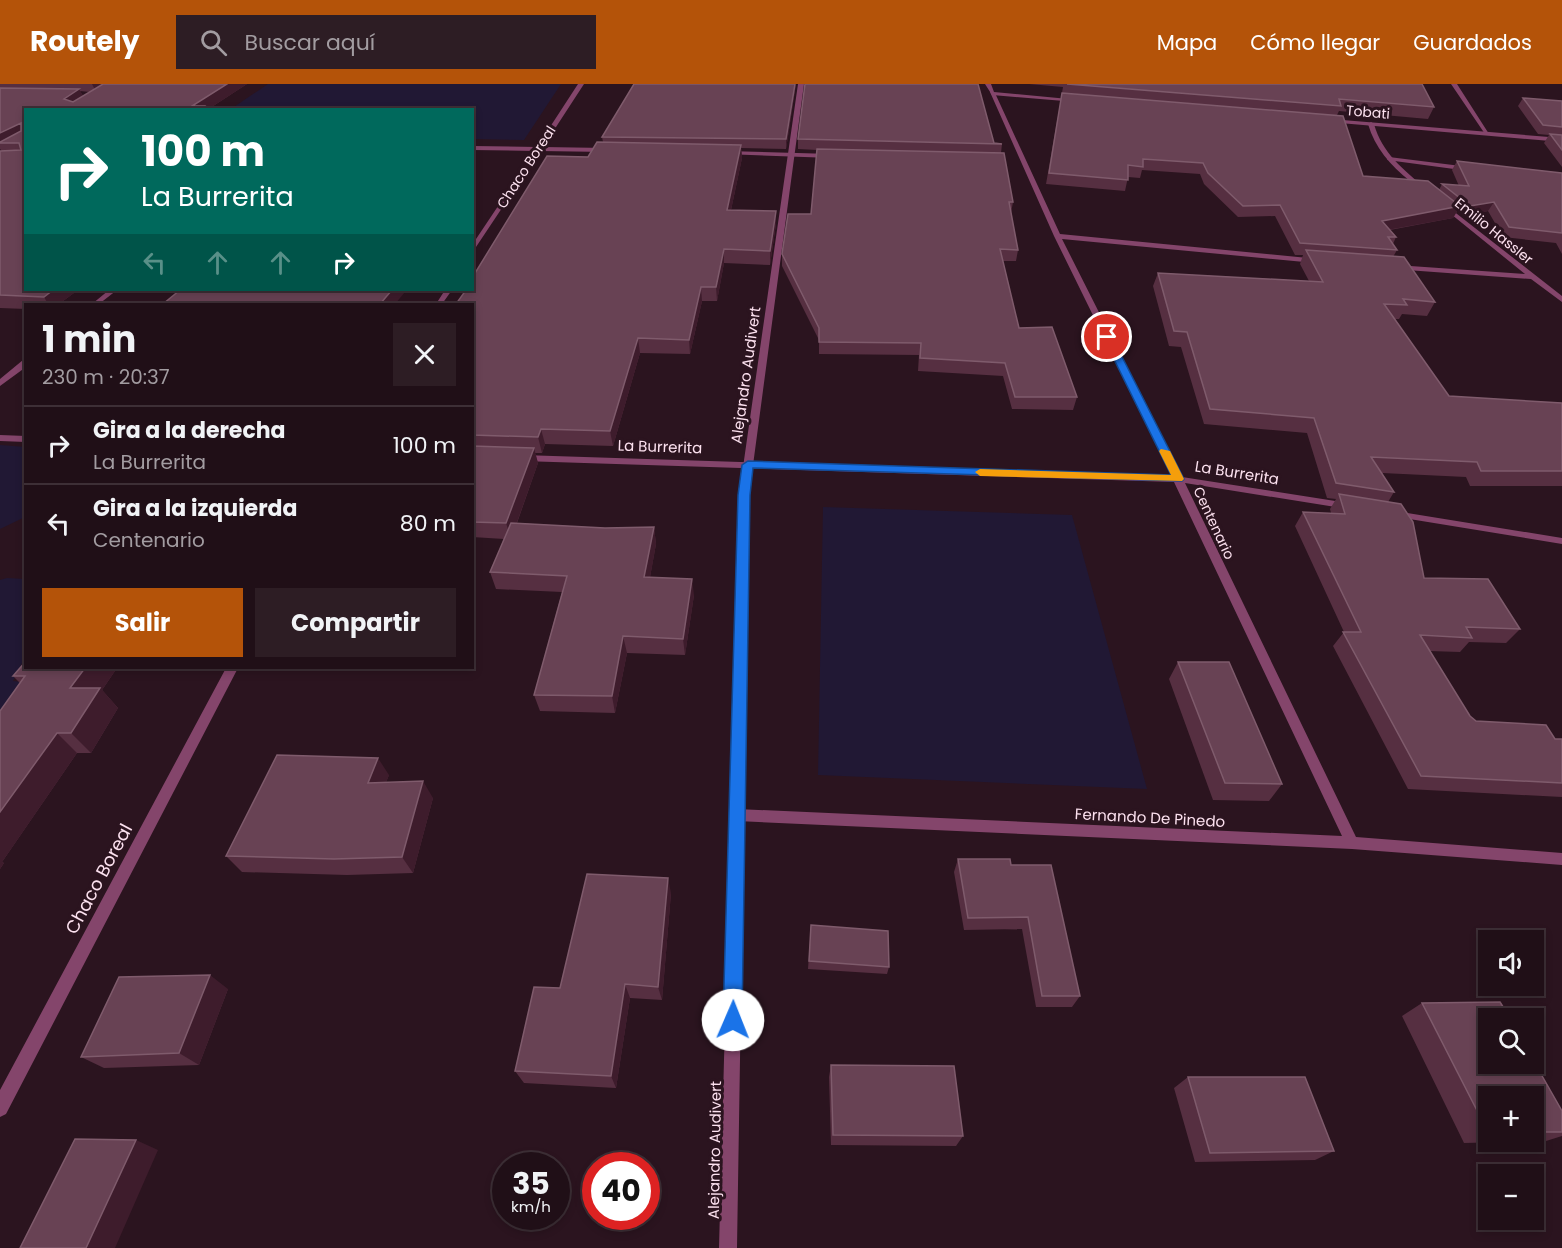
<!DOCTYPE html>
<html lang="es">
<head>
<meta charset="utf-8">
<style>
	body { margin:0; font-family:Poppins,sans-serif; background:#2d1d24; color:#f1f3f6; height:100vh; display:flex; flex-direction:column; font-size:22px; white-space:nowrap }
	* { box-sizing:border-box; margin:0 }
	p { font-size:20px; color:#a29ca1 }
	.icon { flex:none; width:33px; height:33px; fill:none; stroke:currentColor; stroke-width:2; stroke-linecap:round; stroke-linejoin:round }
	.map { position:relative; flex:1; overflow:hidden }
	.side { position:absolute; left:24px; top:219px; width:450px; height:366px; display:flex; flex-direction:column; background:#200f17; border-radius:0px; box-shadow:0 3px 9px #0003,0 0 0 2px #3d2f36 }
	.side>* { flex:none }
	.top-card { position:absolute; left:24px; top:24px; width:450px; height:183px; border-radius:0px; box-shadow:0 3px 9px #0003,0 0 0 2px #3d2f36; background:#00695c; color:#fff; overflow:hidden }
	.fabs { position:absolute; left:1478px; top:846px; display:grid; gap:12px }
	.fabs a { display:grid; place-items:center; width:66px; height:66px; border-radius:0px; background:#200f17; box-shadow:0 3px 9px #0003,0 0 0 2px #3d2f36; font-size:30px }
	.speed { position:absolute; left:492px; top:1068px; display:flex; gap:12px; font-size:30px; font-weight:700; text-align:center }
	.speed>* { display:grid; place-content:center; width:78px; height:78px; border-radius:50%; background:#200f17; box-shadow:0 3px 9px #0003,0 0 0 2px #3d2f36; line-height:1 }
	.speed small { font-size:15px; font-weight:400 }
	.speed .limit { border:9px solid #d22; background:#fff; color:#111 }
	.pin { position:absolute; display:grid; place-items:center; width:51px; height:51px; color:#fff; margin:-26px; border:3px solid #fff; border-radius:50%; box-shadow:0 2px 6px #0007 }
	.me { position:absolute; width:66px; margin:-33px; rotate:1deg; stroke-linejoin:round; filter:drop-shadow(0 0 4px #0008) }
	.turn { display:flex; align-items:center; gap:21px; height:126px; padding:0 18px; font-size:27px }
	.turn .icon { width:78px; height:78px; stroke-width:2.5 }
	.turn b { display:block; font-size:42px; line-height:51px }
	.lanes { display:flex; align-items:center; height:57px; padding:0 18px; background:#0003; justify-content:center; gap:30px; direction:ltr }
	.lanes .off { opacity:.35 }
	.round { display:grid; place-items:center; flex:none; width:63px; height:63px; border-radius:0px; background:#2d1d24 }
	.summary { display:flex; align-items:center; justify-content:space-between; height:102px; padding:0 18px }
	h1 { font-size:36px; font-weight:700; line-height:45px }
	.button { display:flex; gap:12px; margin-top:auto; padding:12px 18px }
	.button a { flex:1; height:69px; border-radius:0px; background:#b45309; color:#fff; font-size:24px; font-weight:700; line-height:69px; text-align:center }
	.button a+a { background:#2d1d24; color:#f1f3f6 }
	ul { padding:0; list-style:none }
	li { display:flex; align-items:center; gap:18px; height:78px; padding:0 18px; border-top:2px solid #3d2f36 }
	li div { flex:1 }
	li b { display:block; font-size:22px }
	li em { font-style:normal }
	header { display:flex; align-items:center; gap:36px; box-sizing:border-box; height:84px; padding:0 30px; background:#b45309; color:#fff }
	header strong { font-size:28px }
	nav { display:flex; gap:33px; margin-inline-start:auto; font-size:21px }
	.search { width:420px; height:54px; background:#2d1d24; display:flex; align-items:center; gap:15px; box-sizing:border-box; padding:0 21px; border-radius:0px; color:#a29ca1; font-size:22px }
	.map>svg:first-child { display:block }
	.green { fill:#211834 }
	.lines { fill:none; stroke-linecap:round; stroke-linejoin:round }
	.service { fill:#84456b; fill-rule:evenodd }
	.minor { fill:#84456b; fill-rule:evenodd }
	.tertiary { fill:#84456b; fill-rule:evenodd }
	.wall { fill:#562f41; fill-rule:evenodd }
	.shaded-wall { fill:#3e1c2c }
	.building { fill:#684254; stroke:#7f5b6c; stroke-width:1.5 }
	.route { fill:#1a73e8; stroke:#114b97; stroke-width:1.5 }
	.slow { fill:#f59e0b }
	.labels { text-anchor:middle; stroke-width:6; stroke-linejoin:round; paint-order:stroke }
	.far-street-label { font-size:14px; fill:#fce1ef; stroke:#2b141f }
	.street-label { font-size:15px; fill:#fce1ef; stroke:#2b141f }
	.near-street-label { font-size:18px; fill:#fce1ef; stroke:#2b141f }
</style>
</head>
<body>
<header>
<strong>Routely</strong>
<div class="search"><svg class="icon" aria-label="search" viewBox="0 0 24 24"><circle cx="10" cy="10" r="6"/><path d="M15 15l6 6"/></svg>Buscar aquí</div>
<nav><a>Mapa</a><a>Cómo llegar</a><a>Guardados</a></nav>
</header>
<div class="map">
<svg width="1562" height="1164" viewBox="0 0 1562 1164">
	<rect width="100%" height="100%" fill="#2b141f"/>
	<path class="green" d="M 268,0 L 561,0 L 524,56 L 473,55 L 472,26 L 231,25 Z
		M 0,361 L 26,363 L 25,433 L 0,445 Z
		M 823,423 L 1072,431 L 1147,705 L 818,691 Z
		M 7,494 L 25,495 L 25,573 L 13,597 L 40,600 L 0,638 L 0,496 Z"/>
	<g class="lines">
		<path class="service" d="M 1389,73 L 1469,83 L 1472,85 L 1469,87 L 1387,76 Z"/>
		<path class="minor" d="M 578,0 L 584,0 L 543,63 L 607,64 L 610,66 L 607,68 L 540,67 L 472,169 L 472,161 L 535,67 L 472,66 L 472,62 L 537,63 Z
			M 1451,0 L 1457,0 L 1489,50 L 1485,50 Z
			M 990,8 L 995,9 L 1060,150 L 1318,175 L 1319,177 L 1315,179 L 1062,155 L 1182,393 L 1348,419 L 1353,422 L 1348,425 L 1185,399 L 1356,753 L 1562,769 L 1562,781 L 1352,765 L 737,737 L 732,735 L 730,731 L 732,727 L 737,725 L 1342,752 L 1174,398 L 522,377 L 517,374 L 522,371 L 1172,392 L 1054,152 Z
			M 1371,38 L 1374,40 C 1382,69 1403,85 1425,104 L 1425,106 C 1419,106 1415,101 1410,97 C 1390,81 1375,64 1368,40 Z
			M 726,67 L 832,70 L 835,72 L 832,74 L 724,70 Z
			M 1443,119 L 1562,212 L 1562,218 L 1531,195 L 1393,185 L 1392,183 L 1396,181 L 1525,190 L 1441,122 L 1441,120 Z
			M 109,206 L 117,206 L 99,220 L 92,220 Z
			M 445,206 L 452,206 L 442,220 L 436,220 Z
			M 23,276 L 26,276 L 26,283 L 0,302 L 0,295 Z
			M 0,351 L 26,352 L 26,358 L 0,357 Z
			M 1395,427 L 1562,454 L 1562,460 L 1391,432 L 1391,428 Z
			M 226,584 L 238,584 L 6,1030 L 0,1033 L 0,1006 Z"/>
		<path class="tertiary" d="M 798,0 L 804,0 L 749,411 L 737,1164 L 719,1164 L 739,411 Z
			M 985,0 L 991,0 L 994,8 L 1079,16 L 1076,18 L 992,11 Z
			M 1330,35 L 1562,54 L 1562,58 L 1328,38 Z"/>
	</g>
	<path class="wall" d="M 0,0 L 247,0 L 207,26 L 26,26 L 78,206 L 59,220 L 26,220 L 26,225 L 0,224 L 0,67 L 2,67 L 0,65 ZM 80,7 L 90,8 L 83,12 Z
		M 634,0 L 796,0 L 786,65 L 741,64 L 742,74 L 731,126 L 776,140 L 770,181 L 724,179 L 717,217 L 702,217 L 690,270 L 640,269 L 613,362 L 545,360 L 542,369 L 535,369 L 538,379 L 517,439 L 605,444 L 654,443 L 656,460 L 650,493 L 694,511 L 685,571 L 627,569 L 615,629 L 540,627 L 534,611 L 562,508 L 496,505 L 490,488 L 504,455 L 472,453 L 472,220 L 603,58 L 602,53 Z
		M 1029,0 L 1422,0 L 1434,23 L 1428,35 L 1339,27 L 1337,31 L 1363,92 L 1439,106 L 1442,100 L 1459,102 L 1452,86 L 1457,77 L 1562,89 L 1562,170 L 1556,159 L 1503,153 L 1488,127 L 1465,132 L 1458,126 L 1453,134 L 1390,146 L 1396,153 L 1393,160 L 1397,166 L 1393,173 L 1435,218 L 1427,232 L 1402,230 L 1399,235 L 1395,235 L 1449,312 L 1562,319 L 1562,402 L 1470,402 L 1466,393 L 1382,389 L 1394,408 L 1388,418 L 1424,494 L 1520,545 L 1506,559 L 1469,558 L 1460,568 L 1429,567 L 1470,632 L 1476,637 L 1555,655 L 1562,655 L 1562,713 L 1408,705 L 1333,562 L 1344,548 L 1295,442 L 1303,428 L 1331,429 L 1330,425 L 1336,415 L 1327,414 L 1307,349 L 1204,340 L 1181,263 L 1169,262 L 1153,202 L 1158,189 L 1309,197 L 1300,180 L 1303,171 L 1295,171 L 1275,132 L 1238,133 L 1204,100 L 1200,90 L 1142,86 L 1140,94 L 1128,93 L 1125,107 L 1046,100 L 1063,3 Z
		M 1523,14 L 1562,17 L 1562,83 L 1544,59 L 1549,51 L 1538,50 L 1518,22 Z
		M 798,55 L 1002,60 L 1001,69 L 1013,118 L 1011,129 L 1018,166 L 1016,177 L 1003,177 L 1019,244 L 1077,313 L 1073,326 L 1012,325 L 1003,292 L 918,287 L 919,271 L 819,270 L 819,256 L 782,182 L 782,170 L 811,130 L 817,66 L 798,65 Z
		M 1178,578 L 1282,700 L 1269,717 L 1213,716 L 1169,595 Z
		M 26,584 L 117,584 L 102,606 L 118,624 L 91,669 L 77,669 L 2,778 L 4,779 L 0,785 L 0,627 L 20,599 L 13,592 Z
		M 389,691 L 386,698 L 433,714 L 413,789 L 347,791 L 242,788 L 226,772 Z
		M 958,775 L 1011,781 L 1080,912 L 1072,923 L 1036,923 L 1022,845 L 964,846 L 954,788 Z
		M 671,809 L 662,916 L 630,914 L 616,1004 L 524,999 L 515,987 L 560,904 Z
		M 811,841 L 889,883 L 887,890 L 808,885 Z
		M 228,905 L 199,981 L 104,984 L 81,973 Z
		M 1422,919 L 1562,1027 L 1562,1052 L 1546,1057 L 1464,1059 L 1402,932 ZM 1488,1012 L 1533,1012 L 1533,1058 L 1488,1058 Z
		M 831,981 L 963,1052 L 956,1062 L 831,1061 L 829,993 Z
		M 1188,993 L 1334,1067 L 1315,1076 L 1195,1078 L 1174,1004 Z"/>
	<path class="shaded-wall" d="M 92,0 L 111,0 L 96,8 Z
		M 227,0 L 247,0 L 207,26 L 193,26 L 192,22 Z
		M 795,0 L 796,0 L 786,65 L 786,55 Z
		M 79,5 L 85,15 L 70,26 L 64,15 Z
		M 21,39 L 26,46 L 0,59 L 0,49 Z
		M 741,61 L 742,74 L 728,140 L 727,126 Z
		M 1494,118 L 1488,127 L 1465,132 L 1470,122 Z
		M 1460,122 L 1453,134 L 1376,148 L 1382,137 Z
		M 776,127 L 776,140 L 770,181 L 770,167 Z
		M 724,165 L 724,179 L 717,217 L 716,203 Z
		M 701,203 L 702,217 L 690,270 L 689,256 Z
		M 53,206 L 78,206 L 59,220 L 48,220 L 44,213 Z
		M 392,206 L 404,206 L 405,208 L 395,220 L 380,220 Z
		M 638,254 L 640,269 L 613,362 L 610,347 Z
		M 541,345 L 545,360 L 542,369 L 538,353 Z
		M 534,364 L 538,379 L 511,455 L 506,439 Z
		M 654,443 L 656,460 L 647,510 L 644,493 Z
		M 692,495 L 694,511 L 685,571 L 683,555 Z
		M 623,552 L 627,569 L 615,629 L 612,612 Z
		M 85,584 L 117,584 L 102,606 L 118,624 L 91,669 L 71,649 L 70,604 Z
		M 57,649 L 77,669 L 2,778 L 4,779 L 0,785 L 0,728 Z
		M 378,674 L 389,691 L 379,716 L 368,699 Z
		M 423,697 L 433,714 L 413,789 L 402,773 Z
		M 668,794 L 671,809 L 662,916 L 658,903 Z
		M 210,891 L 228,905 L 199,981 L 179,969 Z
		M 625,900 L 630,914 L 616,1004 L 611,992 Z
		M 136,1056 L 158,1066 L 115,1164 L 86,1164 Z"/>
	<path class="building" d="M 103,0 L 227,0 L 192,22 L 204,22 L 198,26 L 26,26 L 26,206 L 53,206 L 44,213 L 0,211 L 0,67 L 21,66 L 19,59 L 0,59 L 0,58 L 21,47 L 21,39 L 0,49 L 0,4 L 79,5 L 64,15 L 73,18 Z
		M 634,0 L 795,0 L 786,55 L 602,53 Z
		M 805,0 L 978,0 L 994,59 L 1002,60 L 798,55 Z
		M 1067,0 L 1422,0 L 1434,23 L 1339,15 L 1341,22 Z
		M 1062,9 L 1343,32 L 1363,92 L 1428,97 L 1460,122 L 1382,137 L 1396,153 L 1388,153 L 1397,166 L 1300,159 L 1280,121 L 1243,122 L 1208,89 L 1203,79 L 1143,75 L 1143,83 L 1128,81 L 1128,96 L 1049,89 Z
		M 1523,14 L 1562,17 L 1562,43 L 1543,41 Z
		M 1550,50 L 1562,51 L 1562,66 Z
		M 597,58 L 741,61 L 727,126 L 776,127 L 770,167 L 724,165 L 716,203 L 701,203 L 689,256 L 638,254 L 610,347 L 541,345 L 538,353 L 472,351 L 472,220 L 456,220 L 466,206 L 472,206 L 472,194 L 547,72 L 588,73 Z
		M 817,65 L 1004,69 L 1013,118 L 1009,118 L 1018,166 L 1000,165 L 1019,244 L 1052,243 L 1077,313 L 1015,313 L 1005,279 L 920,274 L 921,259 L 819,258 L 819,244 L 782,170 L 788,130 L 811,130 Z
		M 1457,77 L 1562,89 L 1562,149 L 1509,143 L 1494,118 L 1470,122 L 1442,100 L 1469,102 Z
		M 1306,166 L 1404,173 L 1435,218 L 1403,215 L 1407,221 L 1384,220 L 1449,312 L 1562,319 L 1562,387 L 1481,387 L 1477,378 L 1371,373 L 1394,408 L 1336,399 L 1314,334 L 1210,325 L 1187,248 L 1174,247 L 1158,189 L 1323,198 Z
		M 180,206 L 392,206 L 380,220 L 163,220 Z
		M 472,362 L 534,364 L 506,439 L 472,438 Z
		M 1339,410 L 1401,420 L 1413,438 L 1424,494 L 1488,495 L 1520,545 L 1466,543 L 1472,554 L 1420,551 L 1470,632 L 1476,637 L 1546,641 L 1555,655 L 1562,655 L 1562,699 L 1421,692 L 1343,548 L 1361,548 L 1303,428 L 1345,430 Z
		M 511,439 L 605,444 L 654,443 L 644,493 L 692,495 L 683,555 L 623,552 L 612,612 L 534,611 L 567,492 L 490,488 Z
		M 26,577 L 26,584 L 85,584 L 70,604 L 100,604 L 71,649 L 57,649 L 0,728 L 0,627 L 25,592 L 13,592 Z
		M 1178,578 L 1229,578 L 1282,700 L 1225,699 Z
		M 277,671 L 378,674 L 368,699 L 423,697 L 402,773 L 334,775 L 226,772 Z
		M 958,775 L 1010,775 L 1011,781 L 1051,781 L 1080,912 L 1042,912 L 1028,833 L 968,834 Z
		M 587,790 L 668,794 L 658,903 L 625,900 L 611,992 L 515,987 L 534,903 L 560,904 Z
		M 811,841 L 888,847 L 889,883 L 809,877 Z
		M 210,891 L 179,969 L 81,973 L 119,893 Z
		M 1500,918 L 1510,934 L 1488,934 L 1488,980 L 1533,980 L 1533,976 L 1562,1027 L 1562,1048 L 1533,1048 L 1533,1012 L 1488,1012 L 1488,1048 L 1422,919 Z
		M 831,981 L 954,982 L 963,1052 L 833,1051 Z
		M 1188,993 L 1305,993 L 1334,1067 L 1210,1069 Z
		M 75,1055 L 136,1056 L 86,1164 L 20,1164 Z"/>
	<path class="route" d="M 1107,250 L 1112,253 L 1184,395 L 1182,397 L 753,384 L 750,411 L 742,936 L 739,943 L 733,946 L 726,943 L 723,936 L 738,411 L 742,381 L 748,377 L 1171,391 L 1103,253 Z"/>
	<path class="slow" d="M 1161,365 L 1170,367 L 1184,395 L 1182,397 L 980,392 L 975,388 L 980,385 L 1171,391 L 1159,367 Z"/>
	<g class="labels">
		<g class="far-street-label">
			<text transform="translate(1368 28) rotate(5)" y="5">Tobati</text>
			<text transform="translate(526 83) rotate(-57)" y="5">Chaco Boreal</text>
			<text transform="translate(1494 147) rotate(39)" y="5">Emilio Hassler</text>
			<text transform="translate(1214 439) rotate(65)" y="5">Centenario</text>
		</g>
		<g class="street-label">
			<text transform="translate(746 291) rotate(-82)" y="5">Alejandro Audivert</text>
			<text transform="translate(660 363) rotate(2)" y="5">La Burrerita</text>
			<text transform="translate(1237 389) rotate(9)" y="5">La Burrerita</text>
			<text transform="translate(1150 734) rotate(3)" y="5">Fernando De Pinedo</text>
			<text transform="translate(715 1066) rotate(-89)" y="5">Alejandro Audivert</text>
		</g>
		<g class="near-street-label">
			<text transform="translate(99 795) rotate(-62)" y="6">Chaco Boreal</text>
		</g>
	</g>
</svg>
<div class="fabs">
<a><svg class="icon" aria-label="sound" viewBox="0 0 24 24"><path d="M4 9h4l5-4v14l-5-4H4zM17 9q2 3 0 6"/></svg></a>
<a><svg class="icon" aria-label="search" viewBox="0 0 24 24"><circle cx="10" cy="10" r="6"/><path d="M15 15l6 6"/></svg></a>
<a>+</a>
<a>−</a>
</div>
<div class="speed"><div>35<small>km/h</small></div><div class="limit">40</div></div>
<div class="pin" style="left:1107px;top:253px;background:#d93025"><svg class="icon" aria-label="arrive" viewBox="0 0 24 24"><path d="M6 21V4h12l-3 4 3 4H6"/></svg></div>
<svg class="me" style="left:733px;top:936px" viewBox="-20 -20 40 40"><circle r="19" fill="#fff"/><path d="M0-13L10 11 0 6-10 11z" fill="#1a73e8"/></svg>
<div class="top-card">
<div class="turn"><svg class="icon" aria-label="right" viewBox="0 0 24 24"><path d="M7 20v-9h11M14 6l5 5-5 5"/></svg><div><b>100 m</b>La Burrerita</div></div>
<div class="lanes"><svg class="icon off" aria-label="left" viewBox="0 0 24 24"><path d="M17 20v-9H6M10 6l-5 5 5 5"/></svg><svg class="icon off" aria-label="ahead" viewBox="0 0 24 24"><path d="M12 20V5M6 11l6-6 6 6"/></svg><svg class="icon off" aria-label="ahead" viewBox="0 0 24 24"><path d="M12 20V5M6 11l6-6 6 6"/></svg><svg class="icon" aria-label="right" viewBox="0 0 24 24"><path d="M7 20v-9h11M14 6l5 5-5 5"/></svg></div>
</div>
<section class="side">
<div class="summary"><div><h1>1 min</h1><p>230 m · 20:37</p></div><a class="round"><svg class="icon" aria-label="close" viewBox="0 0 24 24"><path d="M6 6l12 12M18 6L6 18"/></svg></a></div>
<ul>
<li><svg class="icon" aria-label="right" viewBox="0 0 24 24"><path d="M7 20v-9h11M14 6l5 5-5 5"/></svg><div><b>Gira a la derecha</b><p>La Burrerita</p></div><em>100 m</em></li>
<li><svg class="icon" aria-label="left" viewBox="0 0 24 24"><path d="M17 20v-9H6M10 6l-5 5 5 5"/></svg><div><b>Gira a la izquierda</b><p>Centenario</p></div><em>80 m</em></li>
</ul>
<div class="button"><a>Salir</a><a>Compartir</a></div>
</section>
</div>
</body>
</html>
